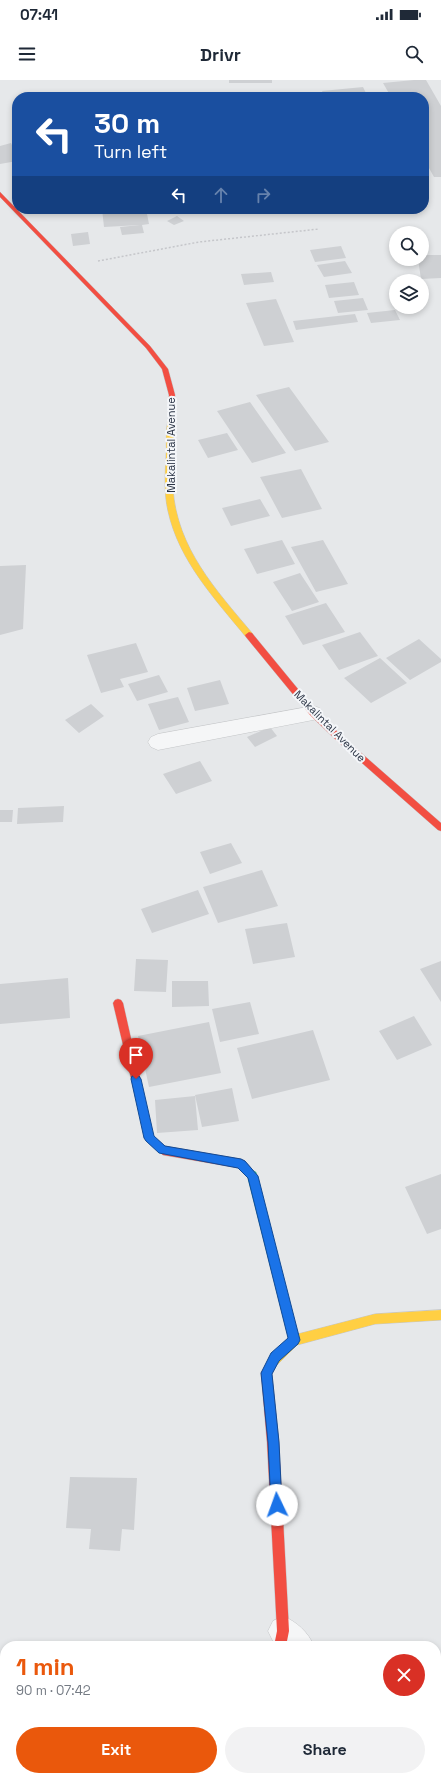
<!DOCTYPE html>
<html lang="en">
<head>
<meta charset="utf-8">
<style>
	body { margin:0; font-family:"Space Grotesk",sans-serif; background:#f2f2f3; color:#1f2937; height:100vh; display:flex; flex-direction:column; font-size:15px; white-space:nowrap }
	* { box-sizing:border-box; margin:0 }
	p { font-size:13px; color:#747a83 }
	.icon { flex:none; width:22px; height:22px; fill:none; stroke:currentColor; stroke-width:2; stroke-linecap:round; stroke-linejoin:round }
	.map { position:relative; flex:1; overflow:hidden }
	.sheet { position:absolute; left:0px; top:1561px; width:441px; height:140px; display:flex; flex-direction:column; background:#fff; border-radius:16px 16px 0 0; box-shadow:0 2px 6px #0003 }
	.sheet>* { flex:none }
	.top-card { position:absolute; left:12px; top:12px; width:417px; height:122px; border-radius:16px; box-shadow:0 2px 6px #0003; background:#1a4fa0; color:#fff; overflow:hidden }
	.buttons { position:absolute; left:389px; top:146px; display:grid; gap:8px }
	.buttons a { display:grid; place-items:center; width:40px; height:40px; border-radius:50%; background:#fff; box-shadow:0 2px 6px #0003; font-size:20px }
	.pin { position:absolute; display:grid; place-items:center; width:34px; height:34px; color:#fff; margin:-41px -17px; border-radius:50% 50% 50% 0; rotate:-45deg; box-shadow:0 0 4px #0007 }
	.pin .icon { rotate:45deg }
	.me { position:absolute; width:44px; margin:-22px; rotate:357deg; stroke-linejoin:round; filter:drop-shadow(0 0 3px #0008) }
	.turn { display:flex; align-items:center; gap:14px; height:84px; padding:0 16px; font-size:18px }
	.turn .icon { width:52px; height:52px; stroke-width:2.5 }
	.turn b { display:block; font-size:28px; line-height:34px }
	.lanes { display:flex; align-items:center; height:38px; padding:0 16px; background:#0003; justify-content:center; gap:20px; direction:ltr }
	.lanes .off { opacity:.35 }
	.round { display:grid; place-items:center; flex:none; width:42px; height:42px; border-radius:21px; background:#f2f2f3 }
	.overview { display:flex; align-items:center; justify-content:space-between; height:68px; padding:0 16px }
	h1 { font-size:24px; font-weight:700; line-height:30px; color:#ea580c }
	.action { display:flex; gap:8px; margin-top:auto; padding:8px 16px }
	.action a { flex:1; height:46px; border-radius:24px; background:#ea580c; color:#fff; font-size:16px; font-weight:700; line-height:46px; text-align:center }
	.action a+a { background:#f2f2f3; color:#1f2937 }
	.status { display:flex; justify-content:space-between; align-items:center; height:28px; padding:0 20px; background:#fff; direction:ltr }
	.status svg { height:11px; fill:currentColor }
	header { display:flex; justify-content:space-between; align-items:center; height:52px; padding:0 16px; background:#fff; font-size:18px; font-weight:700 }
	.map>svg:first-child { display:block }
	.building { fill:#ced0d3 }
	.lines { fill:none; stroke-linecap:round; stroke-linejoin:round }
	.street-casing { stroke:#c4c6c8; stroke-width:1 }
	.fast-casing { stroke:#c4c6c8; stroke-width:1 }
	.slow-casing { stroke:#c4c6c8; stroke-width:1 }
	.jam-casing { stroke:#c4c6c8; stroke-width:1 }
	.path { stroke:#c5c6ca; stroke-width:1.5; stroke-dasharray:2 2; stroke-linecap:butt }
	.street { fill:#f5f6f7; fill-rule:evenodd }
	.fast { fill:#16e098; fill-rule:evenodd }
	.slow { fill:#ffcf43; fill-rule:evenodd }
	.jam { fill:#f24e42; fill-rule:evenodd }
	.route { fill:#1a73e8; stroke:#114b97 }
	.labels { text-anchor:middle; stroke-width:4; stroke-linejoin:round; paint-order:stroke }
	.street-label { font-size:11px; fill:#2b3445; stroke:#f4f6f9 }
</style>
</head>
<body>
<div class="status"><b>07:41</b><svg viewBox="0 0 49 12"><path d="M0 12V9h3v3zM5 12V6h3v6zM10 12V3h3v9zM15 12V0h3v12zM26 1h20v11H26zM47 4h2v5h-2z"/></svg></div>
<header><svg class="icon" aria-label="menu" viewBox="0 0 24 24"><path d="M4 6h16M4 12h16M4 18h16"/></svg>Drivr<svg class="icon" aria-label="search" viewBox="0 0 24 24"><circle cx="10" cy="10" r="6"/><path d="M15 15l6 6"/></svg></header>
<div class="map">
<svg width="441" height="1701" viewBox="0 0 441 1701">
	<rect width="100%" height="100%" fill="#e6e8ea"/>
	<path class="building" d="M 229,0 L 272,0 L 272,3 L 229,3 Z
		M 414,0 L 426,0 L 441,26 L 441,97 L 434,97 L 424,79 L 424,17 L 391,17 L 383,3 Z
		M 363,7 L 368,17 L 325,17 L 322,11 Z
		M 11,63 L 17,76 L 17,81 L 0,84 L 0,66 Z
		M 102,129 L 146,129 L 149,144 L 142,145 L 144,153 L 122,155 L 120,147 L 140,145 L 104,147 Z
		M 199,129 L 199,132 L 175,133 L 174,130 Z
		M 177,136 L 184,141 L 174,145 L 167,141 Z
		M 88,152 L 90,164 L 73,166 L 71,154 Z
		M 341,166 L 346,178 L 315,182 L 310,170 Z
		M 422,175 L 441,175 L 441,198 L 421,199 L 418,179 L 422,179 Z
		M 345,181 L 352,193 L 324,197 L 317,185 Z
		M 271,192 L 274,202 L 244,205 L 241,194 Z
		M 354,202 L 359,215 L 329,218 L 325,205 Z
		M 363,218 L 368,230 L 338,233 L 334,221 Z
		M 276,219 L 294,262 L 264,266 L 246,223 Z
		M 395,230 L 400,240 L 371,243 L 367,233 Z
		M 355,234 L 358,242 L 296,250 L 293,241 Z
		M 289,307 L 329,362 L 295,371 L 256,315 Z
		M 250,322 L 286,373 L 252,383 L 217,331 Z
		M 227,353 L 238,370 L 208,378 L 198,360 Z
		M 301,389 L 322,429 L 282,438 L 260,397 Z
		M 260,419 L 270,436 L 231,446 L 222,428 Z
		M 282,460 L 295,484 L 257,494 L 244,469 Z
		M 323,460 L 348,504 L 316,512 L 291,467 Z
		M 26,485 L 23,549 L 0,555 L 0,486 Z
		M 300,493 L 319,522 L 292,531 L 273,502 Z
		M 326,523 L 345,552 L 303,565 L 285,536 Z
		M 360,552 L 378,576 L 339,590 L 322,565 Z
		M 419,559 L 441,579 L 441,582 L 410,600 L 386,578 Z
		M 136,563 L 148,592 L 120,599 L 124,607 L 101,613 L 87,575 Z
		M 380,578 L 407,603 L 371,623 L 344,598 Z
		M 159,595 L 168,612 L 137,621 L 128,604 Z
		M 220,600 L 229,624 L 195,631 L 187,608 Z
		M 178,617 L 189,642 L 159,650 L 148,624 Z
		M 91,624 L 104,636 L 79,653 L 65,640 Z
		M 270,647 L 277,656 L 255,667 L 247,657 Z
		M 200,681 L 212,701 L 176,714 L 163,694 Z
		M 64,726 L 63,742 L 17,744 L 18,728 Z
		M 0,730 L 13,730 L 12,742 L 0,742 Z
		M 231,763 L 242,783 L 210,794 L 200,772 Z
		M 262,790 L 278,826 L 218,843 L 203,807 Z
		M 198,810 L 209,834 L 152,853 L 141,829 Z
		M 287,843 L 295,877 L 253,884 L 245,849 Z
		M 136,879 L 168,880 L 166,912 L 134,911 Z
		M 441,881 L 441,922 L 420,889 Z
		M 68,898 L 70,938 L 0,944 L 0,904 Z
		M 172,901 L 208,901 L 209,926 L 172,927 Z
		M 250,922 L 259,954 L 220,962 L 212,929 Z
		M 414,936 L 432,965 L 397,980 L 379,951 Z
		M 209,942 L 221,993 L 149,1007 L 138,956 Z
		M 313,950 L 330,1000 L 252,1019 L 237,968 Z
		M 232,1008 L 239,1041 L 202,1047 L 195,1015 Z
		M 195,1016 L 198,1050 L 157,1053 L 155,1020 Z
		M 441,1094 L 441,1149 L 427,1154 L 405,1107 Z
		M 70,1397 L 137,1398 L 134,1450 L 122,1449 L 120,1471 L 89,1469 L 91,1449 L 66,1448 Z"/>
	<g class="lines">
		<defs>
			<path id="street" d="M 313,626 L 320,628 L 323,633 L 320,638 L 313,640 L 158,670 L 151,667 L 148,662 L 151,657 L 158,654 Z
				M 283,1536 C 297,1542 308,1552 314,1566 L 278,1566 L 273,1561 L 268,1551 L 273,1541 Z
				M 436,1590 L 441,1590 L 441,1620 L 436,1620 Z
				M 5,1615 L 5,1645 L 0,1646 L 0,1616 Z"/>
			<path id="fast" d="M 252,1090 L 256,1092 L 257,1095 L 299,1260 L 298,1264 L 294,1265 L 290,1264 L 289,1260 L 247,1095 L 248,1092 Z"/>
			<path id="slow" d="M 169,337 L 173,337 L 174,339 C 174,362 171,386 173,409 C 177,468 216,510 252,553 L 253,555 L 252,557 L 246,557 C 215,519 179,481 168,431 C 164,414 165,395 166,377 C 167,366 165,347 169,337 Z
				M 441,1230 L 441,1240 L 375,1244 L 297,1265 L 278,1284 L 274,1285 L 270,1284 L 269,1280 L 270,1276 L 290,1256 L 294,1255 L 375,1234 Z"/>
			<path id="jam" d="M 0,112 L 150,266 L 168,289 L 175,315 L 173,341 L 169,341 L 168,339 L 169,315 L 162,289 L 146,268 L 0,117 Z
				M 249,552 L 252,553 L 316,631 L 343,657 L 441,743 L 441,751 L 438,750 L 337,661 L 310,635 L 246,557 L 245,555 Z
				M 118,919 L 121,920 L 123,923 L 153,1056 L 165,1066 L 241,1079 L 245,1081 L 257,1095 L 256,1098 L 252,1100 L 248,1098 L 238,1088 L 163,1075 L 146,1061 L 113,923 L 115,920 Z
				M 274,1275 L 278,1276 L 279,1280 L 272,1294 L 279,1362 L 289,1551 L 286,1566 L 274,1566 L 277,1551 L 267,1362 L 261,1293 L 270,1276 Z"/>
		</defs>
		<use href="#street" class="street-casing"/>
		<use href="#fast" class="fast-casing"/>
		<use href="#slow" class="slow-casing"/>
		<use href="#jam" class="jam-casing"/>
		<path class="path" d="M 98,181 L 199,162 L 319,149"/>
		<use href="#street" class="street"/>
		<use href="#fast" class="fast"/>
		<use href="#slow" class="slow"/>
		<use href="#jam" class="jam"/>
	</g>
	<path class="route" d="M 136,995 L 139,996 L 141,999 L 154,1056 L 165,1066 L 241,1079 L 245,1081 L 258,1096 L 300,1260 L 298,1264 L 279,1281 L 272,1294 L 279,1362 L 282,1425 L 281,1429 L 277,1431 L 273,1429 L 271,1425 L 268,1362 L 261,1293 L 271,1273 L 288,1258 L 248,1098 L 238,1088 L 159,1073 L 146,1061 L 144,1058 L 131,999 L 132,996 Z"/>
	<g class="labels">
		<g class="street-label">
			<text transform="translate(171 365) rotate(-90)" y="4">Makalintal Avenue</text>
			<text transform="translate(330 646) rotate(45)" y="4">Makalintal Avenue</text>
		</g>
	</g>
</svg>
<div class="buttons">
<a><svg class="icon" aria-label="search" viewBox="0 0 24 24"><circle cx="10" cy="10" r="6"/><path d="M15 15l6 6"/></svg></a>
<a><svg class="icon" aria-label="layers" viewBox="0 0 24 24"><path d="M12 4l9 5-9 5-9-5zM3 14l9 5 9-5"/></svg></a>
</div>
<div class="pin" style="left:136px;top:999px;background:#d93025"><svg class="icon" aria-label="arrive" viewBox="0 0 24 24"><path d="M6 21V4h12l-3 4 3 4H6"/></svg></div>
<svg class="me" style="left:277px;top:1425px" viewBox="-20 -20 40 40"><circle r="19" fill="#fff"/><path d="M0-13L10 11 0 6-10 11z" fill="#1a73e8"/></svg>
<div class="top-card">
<div class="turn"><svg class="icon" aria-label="left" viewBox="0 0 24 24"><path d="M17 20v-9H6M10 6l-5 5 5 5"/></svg><div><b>30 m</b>Turn left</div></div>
<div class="lanes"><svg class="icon" aria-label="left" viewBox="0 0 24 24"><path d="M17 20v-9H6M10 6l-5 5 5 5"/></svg><svg class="icon off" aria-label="ahead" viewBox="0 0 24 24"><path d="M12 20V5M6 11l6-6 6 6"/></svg><svg class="icon off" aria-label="right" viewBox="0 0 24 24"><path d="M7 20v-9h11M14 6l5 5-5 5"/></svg></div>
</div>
<section class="sheet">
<div class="overview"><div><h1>1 min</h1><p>90 m · 07:42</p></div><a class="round" style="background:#d93025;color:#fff"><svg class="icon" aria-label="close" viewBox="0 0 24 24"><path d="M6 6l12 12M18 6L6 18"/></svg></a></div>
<div class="action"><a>Exit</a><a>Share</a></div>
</section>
</div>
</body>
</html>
